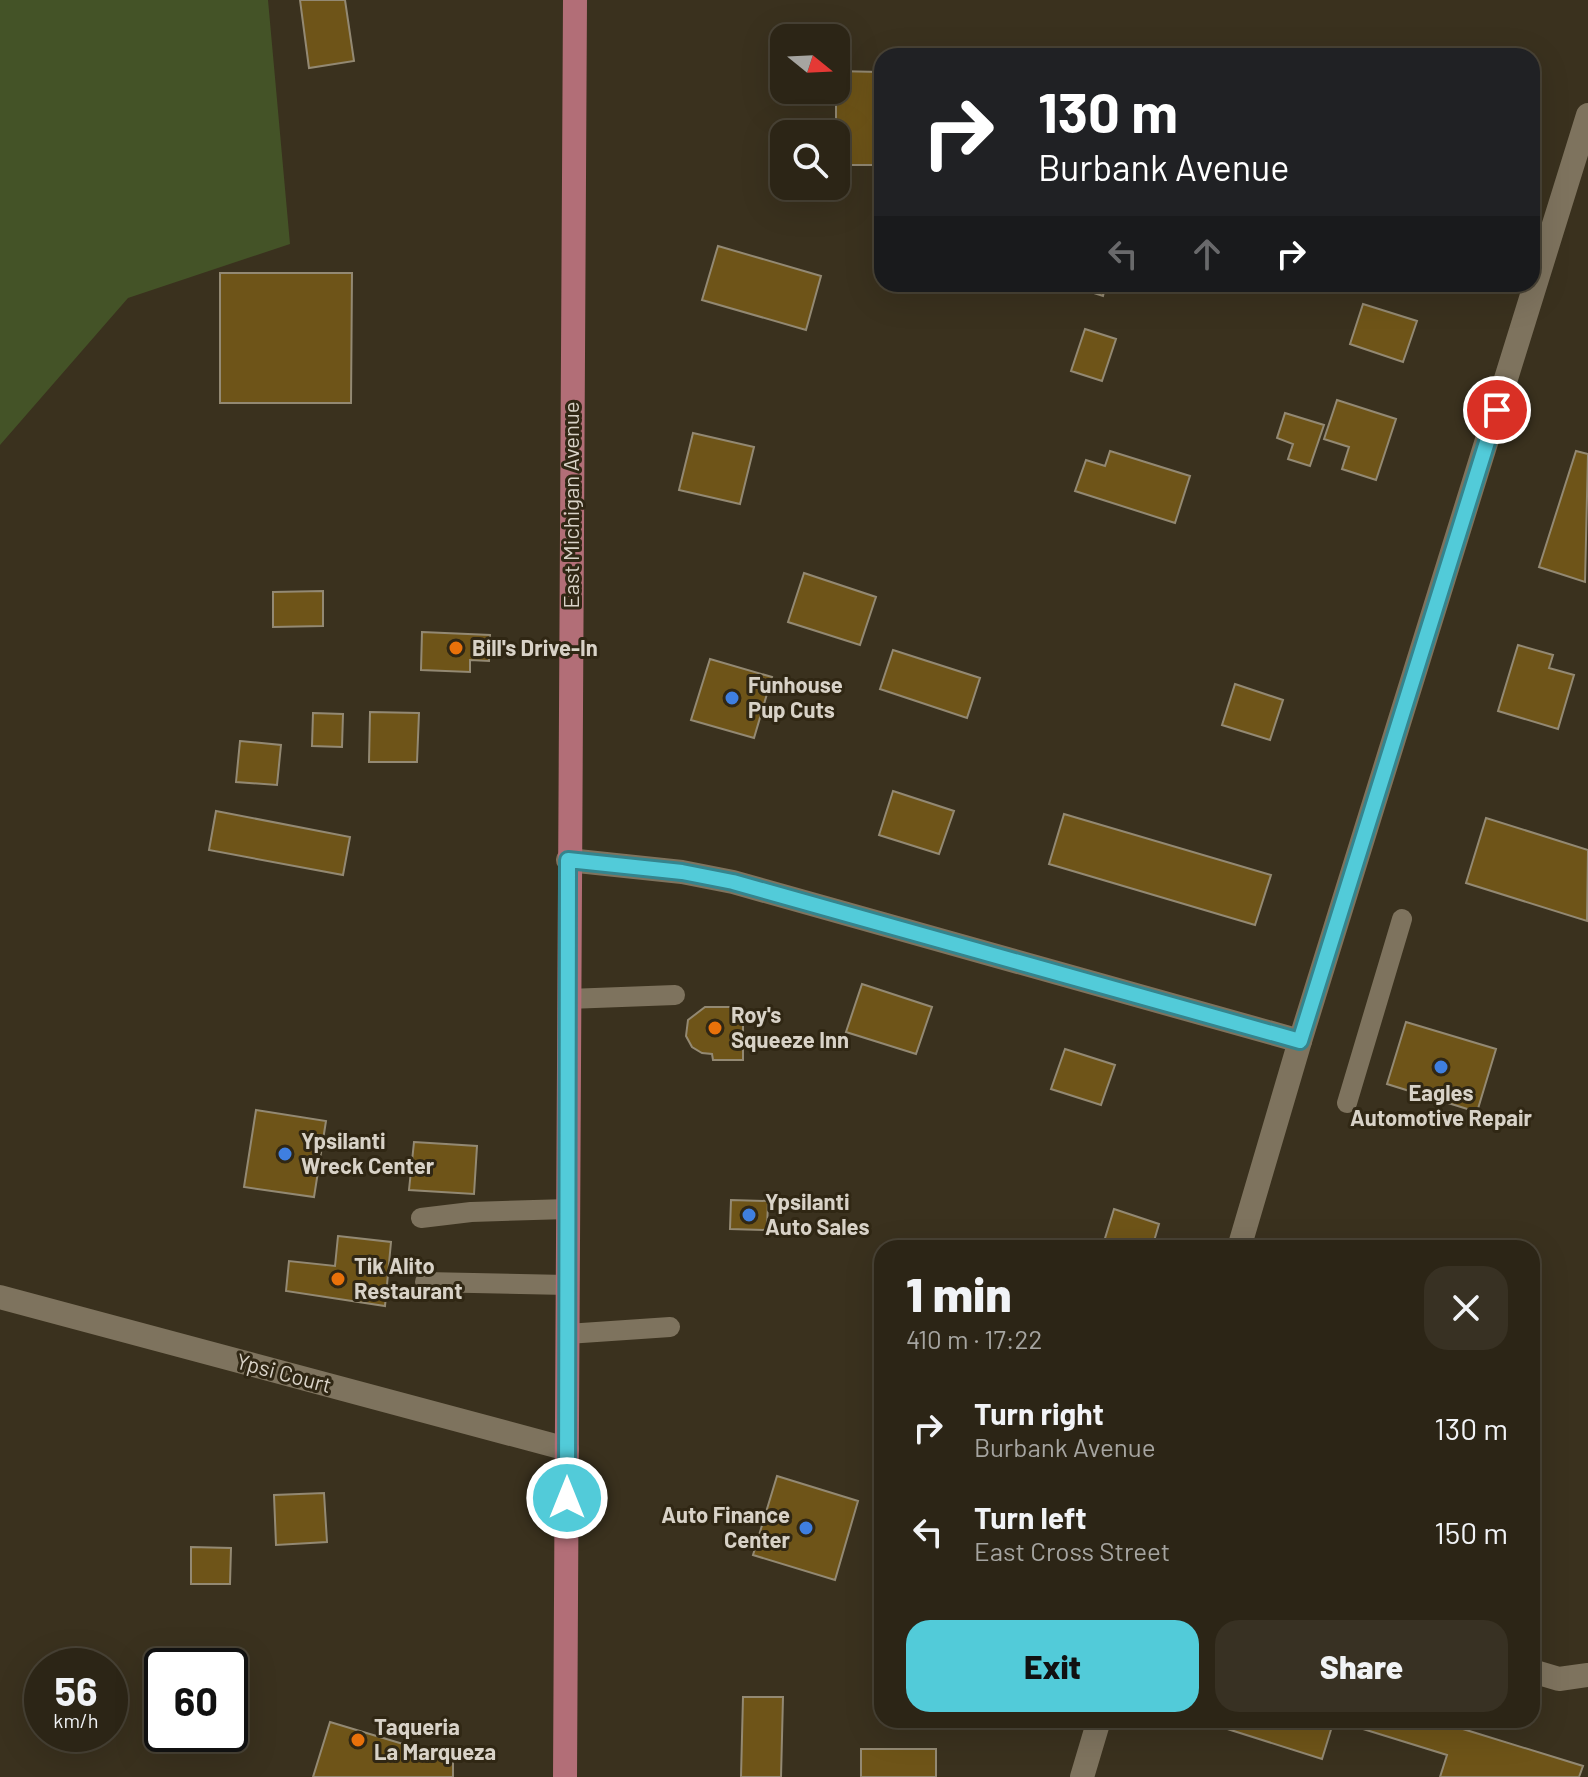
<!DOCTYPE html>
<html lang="en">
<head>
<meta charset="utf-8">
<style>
	body { margin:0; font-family:Barlow,sans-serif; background:#383123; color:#f1f3f6; height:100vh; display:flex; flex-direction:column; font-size:30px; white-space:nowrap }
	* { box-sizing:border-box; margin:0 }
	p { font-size:26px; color:#a6a5a1 }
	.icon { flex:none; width:44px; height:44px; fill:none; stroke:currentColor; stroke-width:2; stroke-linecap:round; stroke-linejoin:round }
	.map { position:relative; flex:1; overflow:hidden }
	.side { position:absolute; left:874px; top:1240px; width:666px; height:488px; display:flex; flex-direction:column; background:#2c2516; border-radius:24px; box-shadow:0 8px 32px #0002,0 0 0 2px #484235 }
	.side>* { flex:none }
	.banner { position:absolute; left:874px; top:48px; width:666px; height:244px; border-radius:24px; box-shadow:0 8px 32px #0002,0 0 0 2px #484235; background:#202124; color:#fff; overflow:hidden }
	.needle { width:52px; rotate:108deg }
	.buttons { position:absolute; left:770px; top:24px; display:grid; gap:16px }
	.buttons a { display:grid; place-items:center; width:80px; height:80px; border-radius:16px; background:#2c2516; box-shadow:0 8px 32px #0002,0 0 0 2px #484235; font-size:40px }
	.speed { position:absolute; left:24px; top:1648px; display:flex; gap:16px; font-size:40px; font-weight:700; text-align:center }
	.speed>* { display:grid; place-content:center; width:104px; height:104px; border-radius:50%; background:#2c2516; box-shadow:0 8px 32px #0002,0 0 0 2px #484235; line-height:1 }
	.speed small { font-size:20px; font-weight:400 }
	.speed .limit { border:4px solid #111; border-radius:12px; background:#fff; color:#111 }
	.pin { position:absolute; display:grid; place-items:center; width:68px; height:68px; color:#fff; margin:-34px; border:4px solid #fff; border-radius:50%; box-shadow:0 2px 8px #0007 }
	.me { position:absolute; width:88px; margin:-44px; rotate:0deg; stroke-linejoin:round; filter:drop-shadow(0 0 6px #0008) }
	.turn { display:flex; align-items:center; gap:28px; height:168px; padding:0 32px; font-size:36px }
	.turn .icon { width:104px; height:104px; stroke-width:2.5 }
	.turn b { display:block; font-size:56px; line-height:68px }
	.lanes { display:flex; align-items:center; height:76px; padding:0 32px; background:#0003; justify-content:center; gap:40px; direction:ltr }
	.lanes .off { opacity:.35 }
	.round { display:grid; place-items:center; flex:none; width:84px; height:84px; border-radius:24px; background:#383123 }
	.head { display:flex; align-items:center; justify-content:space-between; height:136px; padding:0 32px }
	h1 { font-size:48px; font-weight:800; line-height:60px }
	.primary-button { display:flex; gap:16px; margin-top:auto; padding:16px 32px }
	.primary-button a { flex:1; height:92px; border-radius:24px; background:#52cbd9; color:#111; font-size:32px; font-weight:800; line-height:92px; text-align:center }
	.primary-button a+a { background:#383123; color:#f1f3f6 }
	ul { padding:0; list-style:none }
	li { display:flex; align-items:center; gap:24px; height:104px; padding:0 32px }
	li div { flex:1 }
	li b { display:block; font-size:30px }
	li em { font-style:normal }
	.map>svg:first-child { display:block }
	.green { fill:#445327 }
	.building { fill:#6e5418; stroke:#938973; stroke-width:2 }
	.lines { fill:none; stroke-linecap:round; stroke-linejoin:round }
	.lane { stroke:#7e735e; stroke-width:20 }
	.street { stroke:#7e735e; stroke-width:24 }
	.secondary { stroke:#7e735e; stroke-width:24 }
	.primary { stroke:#b26e77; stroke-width:24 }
	.route-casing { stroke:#35848d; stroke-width:20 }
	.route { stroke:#52cbd9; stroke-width:14 }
	.food-dot { fill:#e8710a; stroke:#302714; stroke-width:3 }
	.shop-dot { fill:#3f7fe0; stroke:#302714; stroke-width:3 }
	.labels { text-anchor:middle; stroke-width:6; stroke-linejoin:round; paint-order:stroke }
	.street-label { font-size:22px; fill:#d8d2c7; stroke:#302714 }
	.poi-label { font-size:22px; font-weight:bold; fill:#d8d2c7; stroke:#302714; text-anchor:start }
</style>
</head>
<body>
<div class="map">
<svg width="1588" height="1777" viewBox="0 0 1588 1777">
	<rect width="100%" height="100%" fill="#3a311e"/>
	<path class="green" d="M 0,0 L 268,0 L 290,244 L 128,298 L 0,445 Z"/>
	<path class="building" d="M 300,0 L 345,0 L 354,61 L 309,68 Z
		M 836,71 L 879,72 L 877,165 L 836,165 Z
		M 718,246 L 821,276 L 806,330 L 702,300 Z
		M 220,273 L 352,273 L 351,403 L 220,403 Z
		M 1066,284 L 1106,284 L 1103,296 Z
		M 1363,304 L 1417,321 L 1403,362 L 1350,344 Z
		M 1085,329 L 1116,339 L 1102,381 L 1071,371 Z
		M 1337,400 L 1396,419 L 1376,480 L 1342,469 L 1349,447 L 1324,439 Z
		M 1285,413 L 1324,425 L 1310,466 L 1288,459 L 1293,444 L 1277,438 Z
		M 693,433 L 754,447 L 740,504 L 679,490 Z
		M 1110,451 L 1190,476 L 1175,523 L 1075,491 L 1086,460 L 1105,466 Z
		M 1576,451 L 1588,454 L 1585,582 L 1539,567 Z
		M 804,573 L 876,597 L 860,645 L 788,622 Z
		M 323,591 L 323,626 L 273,627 L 273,592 Z
		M 422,632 L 490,635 L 489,661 L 470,660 L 470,672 L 421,670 Z
		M 1518,645 L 1553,655 L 1549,668 L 1574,675 L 1558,729 L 1498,711 Z
		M 893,650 L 980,678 L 967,718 L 880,689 Z
		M 710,659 L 772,677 L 754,738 L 691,720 Z
		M 1235,684 L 1283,700 L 1270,740 L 1222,725 Z
		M 370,712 L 419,713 L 417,762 L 369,762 Z
		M 313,713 L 343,714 L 342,747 L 312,746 Z
		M 240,741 L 281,745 L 277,785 L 236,782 Z
		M 893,791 L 954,811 L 939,854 L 879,835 Z
		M 216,811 L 350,837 L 343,875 L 209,850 Z
		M 1064,814 L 1271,875 L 1255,925 L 1049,864 Z
		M 1486,818 L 1588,850 L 1587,921 L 1466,883 Z
		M 862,984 L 932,1007 L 916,1054 L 846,1032 Z
		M 705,1007 L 743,1007 L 743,1060 L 713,1060 L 712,1054 L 702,1053 L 692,1047 L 686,1036 L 688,1020 Z
		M 1406,1022 L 1496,1049 L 1477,1112 L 1387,1084 Z
		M 1065,1049 L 1115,1065 L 1101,1105 L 1051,1089 Z
		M 256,1110 L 326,1121 L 314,1197 L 244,1187 Z
		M 414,1142 L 477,1146 L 474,1194 L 409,1190 Z
		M 731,1200 L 768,1201 L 767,1230 L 730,1229 Z
		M 1114,1209 L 1159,1224 L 1152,1248 L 1102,1248 Z
		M 338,1236 L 391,1242 L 385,1306 L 286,1291 L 289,1261 L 335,1266 Z
		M 777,1476 L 858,1501 L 835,1580 L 753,1555 Z
		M 324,1493 L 327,1542 L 276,1545 L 274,1495 Z
		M 191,1547 L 231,1548 L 230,1584 L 191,1584 Z
		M 743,1697 L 783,1697 L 781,1777 L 741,1777 Z
		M 1199,1720 L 1466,1720 L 1463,1729 L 1583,1766 L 1579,1777 L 1440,1777 L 1447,1755 L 1334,1720 L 1322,1759 Z
		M 330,1722 L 453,1759 L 453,1777 L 313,1777 Z
		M 861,1749 L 936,1749 L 936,1777 L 861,1777 Z"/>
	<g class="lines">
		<path class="lane" d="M 568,999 L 675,995
			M 1347,1103 L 1402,919
			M 421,1218 L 471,1212 L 568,1209
			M 425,1282 L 567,1285
			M 567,1334 L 670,1327"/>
		<path class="street" d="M 568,860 L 682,872 L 733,882 L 1300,1041
			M 0,1297 L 567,1449
			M 1532,1671 L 1559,1679 L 1588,1675"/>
		<path class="secondary" d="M 1239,1248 L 1300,1041 L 1588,115
			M 1082,1777 L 1099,1720"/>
		<path class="primary" d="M 565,1777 L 575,0"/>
	</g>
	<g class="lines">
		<defs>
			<path id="route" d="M 567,1498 L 568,860 L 682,872 L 733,882 L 1300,1041 L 1497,410"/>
		</defs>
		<use href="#route" class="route-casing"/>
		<use href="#route" class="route"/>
	</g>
	<g class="food-dot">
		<circle cx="456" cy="648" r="8"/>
		<circle cx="715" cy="1028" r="8"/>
		<circle cx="338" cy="1279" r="8"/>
		<circle cx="358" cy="1740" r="8"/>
	</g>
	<g class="shop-dot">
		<circle cx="732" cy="698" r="8"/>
		<circle cx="1441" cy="1067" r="8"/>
		<circle cx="285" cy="1154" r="8"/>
		<circle cx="749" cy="1215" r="8"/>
		<circle cx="806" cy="1528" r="8"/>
	</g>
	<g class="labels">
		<g class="street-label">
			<text transform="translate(571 505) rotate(-90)" y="8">East Michigan Avenue</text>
			<text transform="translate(284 1373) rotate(15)" y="8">Ypsi Court</text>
		</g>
		<g class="poi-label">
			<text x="472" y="656">Bill's Drive-In</text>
			<text x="748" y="693">Funhouse<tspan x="748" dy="25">Pup Cuts</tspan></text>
			<text x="731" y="1023">Roy's<tspan x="731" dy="25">Squeeze Inn</tspan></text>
			<text x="1441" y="1101" text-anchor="middle">Eagles<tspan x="1441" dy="25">Automotive Repair</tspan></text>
			<text x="301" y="1149">Ypsilanti<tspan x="301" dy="25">Wreck Center</tspan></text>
			<text x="765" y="1210">Ypsilanti<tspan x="765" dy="25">Auto Sales</tspan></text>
			<text x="354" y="1274">Tik Alito<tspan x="354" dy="25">Restaurant</tspan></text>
			<text x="790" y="1523" text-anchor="end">Auto Finance<tspan x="790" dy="25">Center</tspan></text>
			<text x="374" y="1735">Taqueria<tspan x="374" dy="25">La Marqueza</tspan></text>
		</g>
	</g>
</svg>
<div class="buttons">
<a><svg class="needle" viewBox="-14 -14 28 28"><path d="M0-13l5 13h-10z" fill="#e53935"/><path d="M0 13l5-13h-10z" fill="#a6a5a1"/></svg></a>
<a><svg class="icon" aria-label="search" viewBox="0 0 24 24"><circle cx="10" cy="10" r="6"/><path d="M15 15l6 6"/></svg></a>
</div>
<div class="speed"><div>56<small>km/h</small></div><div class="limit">60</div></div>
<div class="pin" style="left:1497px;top:410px;background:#d93025"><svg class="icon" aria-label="arrive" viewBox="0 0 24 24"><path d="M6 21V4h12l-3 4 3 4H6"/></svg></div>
<svg class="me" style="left:567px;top:1498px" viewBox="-20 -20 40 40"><circle r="17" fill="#52cbd9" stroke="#fff" stroke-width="3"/><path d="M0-11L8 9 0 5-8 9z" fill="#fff"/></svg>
<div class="banner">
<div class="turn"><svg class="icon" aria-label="right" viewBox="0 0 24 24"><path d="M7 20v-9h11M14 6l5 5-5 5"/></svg><div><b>130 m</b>Burbank Avenue</div></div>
<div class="lanes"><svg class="icon off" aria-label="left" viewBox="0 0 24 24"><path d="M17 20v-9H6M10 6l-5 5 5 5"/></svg><svg class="icon off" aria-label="ahead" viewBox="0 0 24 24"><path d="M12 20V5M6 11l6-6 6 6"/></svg><svg class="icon" aria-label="right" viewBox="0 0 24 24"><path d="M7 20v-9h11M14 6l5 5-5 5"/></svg></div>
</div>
<section class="side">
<div class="head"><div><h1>1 min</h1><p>410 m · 17:22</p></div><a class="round"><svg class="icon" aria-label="close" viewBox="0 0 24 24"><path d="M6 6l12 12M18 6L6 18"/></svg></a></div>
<ul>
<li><svg class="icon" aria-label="right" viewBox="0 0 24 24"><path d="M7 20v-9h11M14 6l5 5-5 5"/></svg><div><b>Turn right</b><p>Burbank Avenue</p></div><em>130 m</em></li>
<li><svg class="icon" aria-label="left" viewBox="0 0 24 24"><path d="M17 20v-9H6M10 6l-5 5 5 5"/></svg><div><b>Turn left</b><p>East Cross Street</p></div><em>150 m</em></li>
</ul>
<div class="primary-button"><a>Exit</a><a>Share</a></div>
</section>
</div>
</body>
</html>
